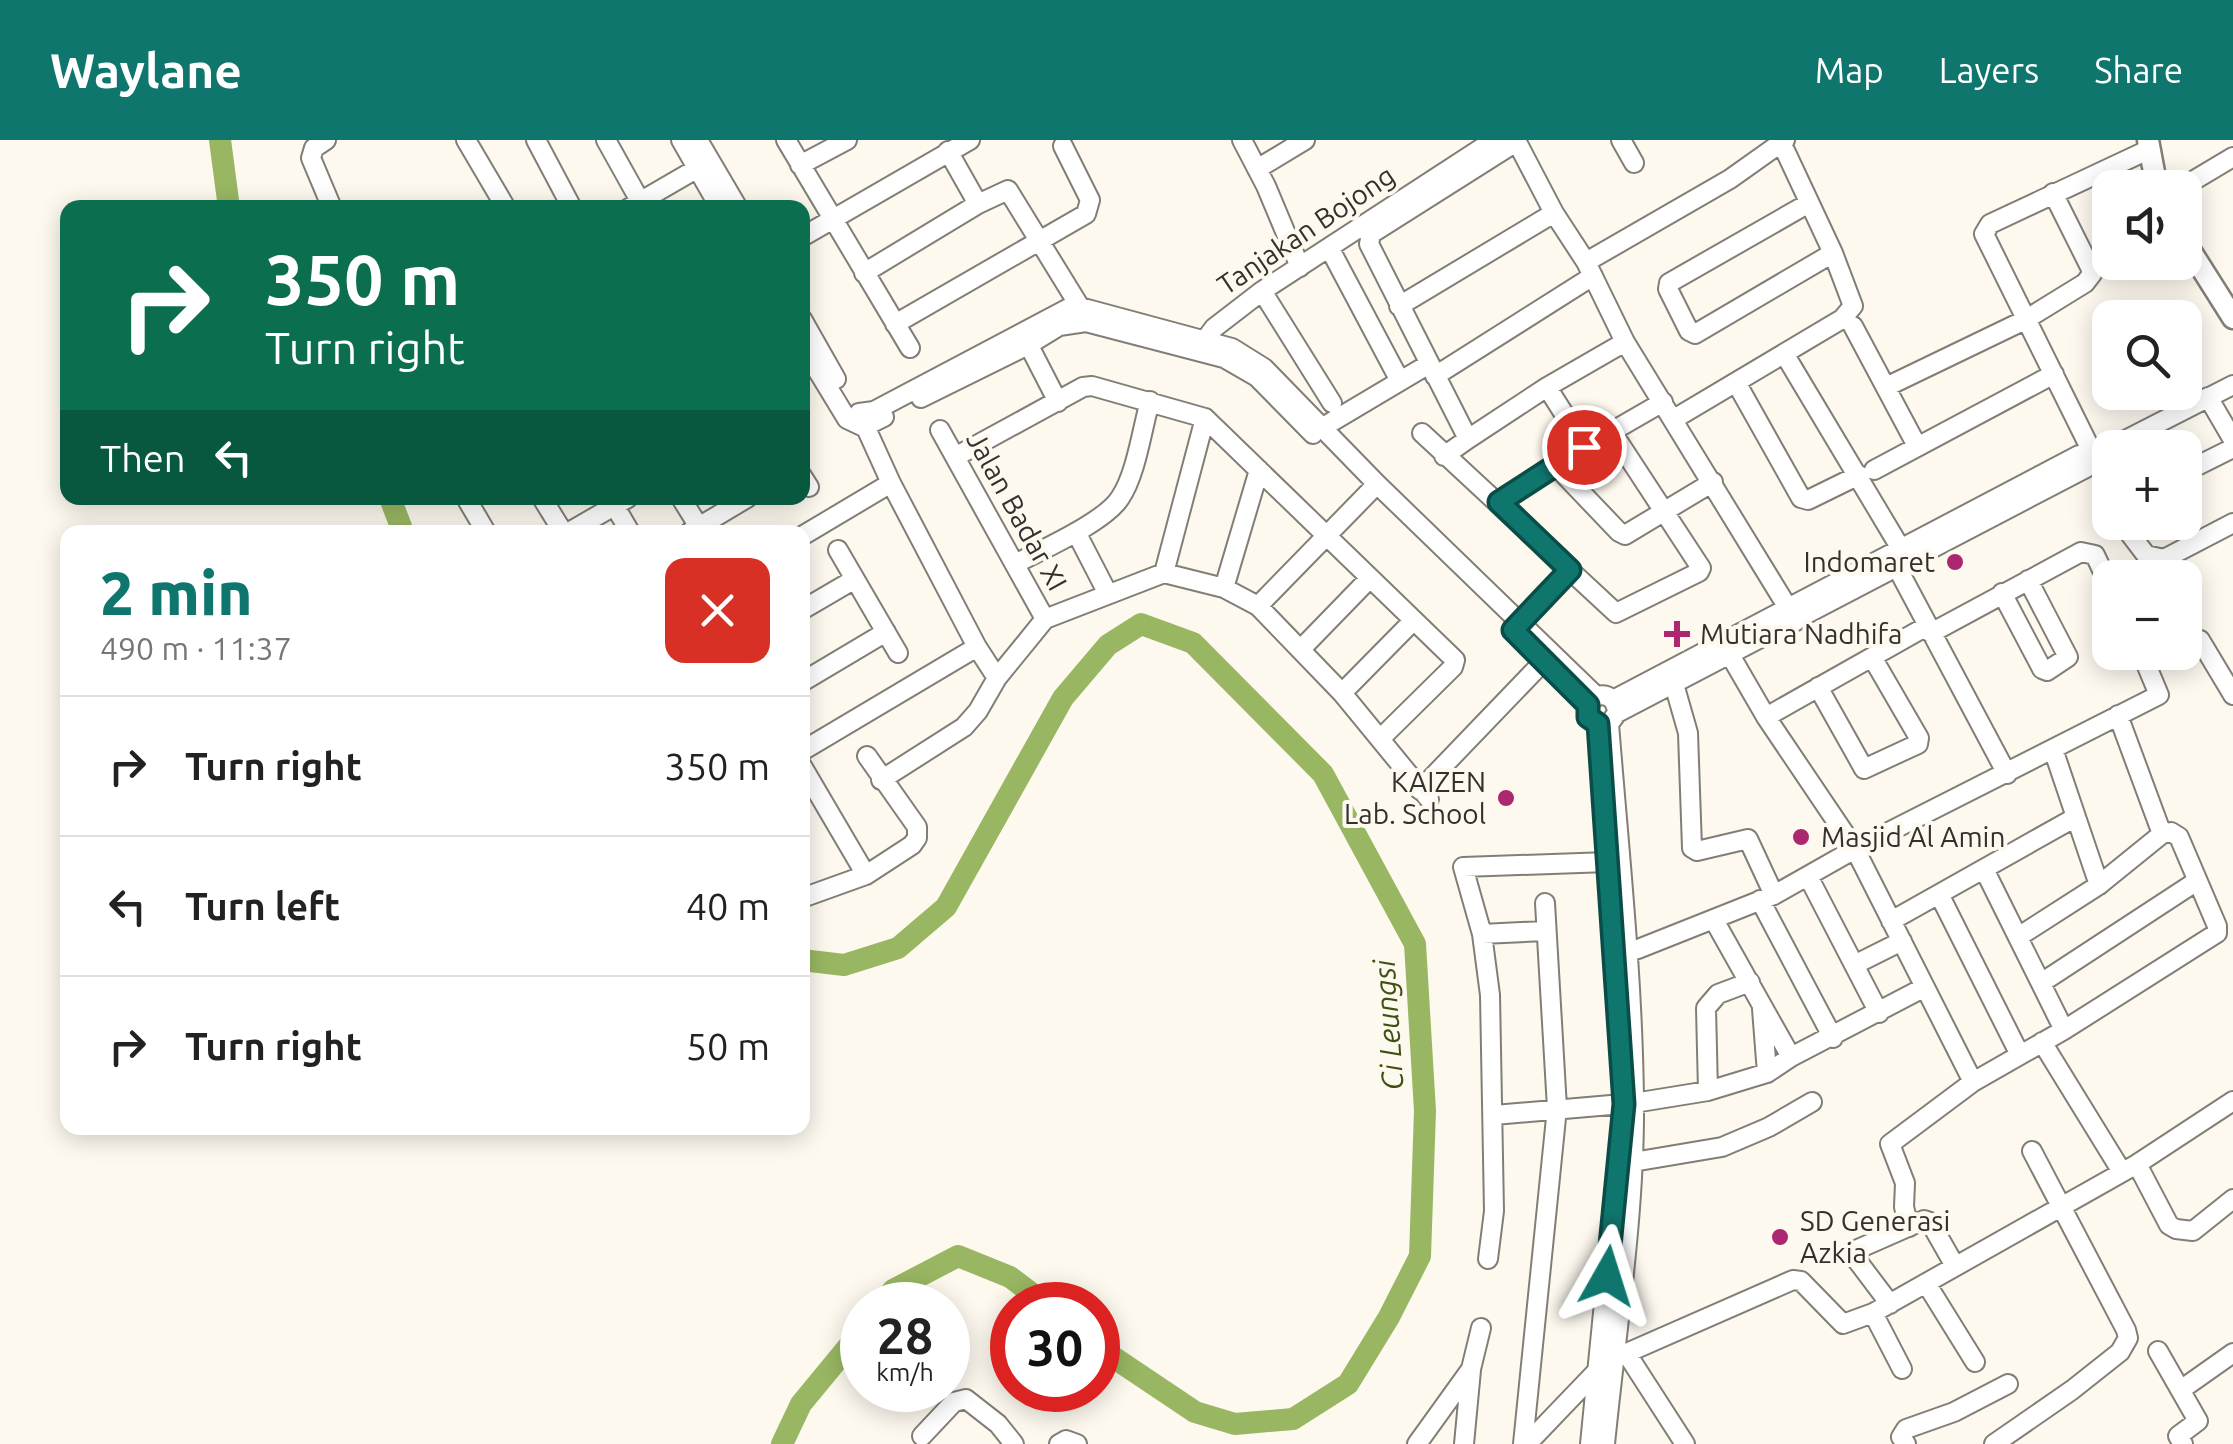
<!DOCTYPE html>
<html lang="en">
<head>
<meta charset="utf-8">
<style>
	body { margin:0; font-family:Ubuntu,sans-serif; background:#f2f2f2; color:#222; height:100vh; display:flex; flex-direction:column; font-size:38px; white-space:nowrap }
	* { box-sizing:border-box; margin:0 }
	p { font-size:32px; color:#767676 }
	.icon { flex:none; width:55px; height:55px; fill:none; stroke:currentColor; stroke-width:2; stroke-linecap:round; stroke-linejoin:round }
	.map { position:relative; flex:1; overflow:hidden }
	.panel { position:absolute; left:60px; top:385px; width:750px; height:610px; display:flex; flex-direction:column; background:#fff; border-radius:20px; box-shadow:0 5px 25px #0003 }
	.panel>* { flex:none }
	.top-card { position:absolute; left:60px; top:60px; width:750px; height:305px; border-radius:20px; box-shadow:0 5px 25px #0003; background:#0b6e4f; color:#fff; overflow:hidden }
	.controls { position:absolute; left:2092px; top:30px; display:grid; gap:20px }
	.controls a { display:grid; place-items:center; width:110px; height:110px; border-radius:20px; background:#fff; box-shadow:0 5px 25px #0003; font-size:50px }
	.speed { position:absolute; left:840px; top:1142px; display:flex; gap:20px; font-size:50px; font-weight:700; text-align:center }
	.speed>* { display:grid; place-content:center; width:130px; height:130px; border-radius:50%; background:#fff; box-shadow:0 5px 25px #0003; line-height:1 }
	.speed small { font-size:25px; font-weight:400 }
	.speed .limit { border:15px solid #d22; background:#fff; color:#111 }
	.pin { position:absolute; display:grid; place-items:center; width:85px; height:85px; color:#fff; margin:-42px; border:5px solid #fff; border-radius:50%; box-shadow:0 2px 10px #0007 }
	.me { position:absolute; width:110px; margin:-55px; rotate:6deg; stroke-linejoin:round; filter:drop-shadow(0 0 8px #0008) }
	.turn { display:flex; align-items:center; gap:35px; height:210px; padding:0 40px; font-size:45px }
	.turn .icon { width:130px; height:130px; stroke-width:2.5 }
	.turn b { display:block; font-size:70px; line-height:85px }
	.then { display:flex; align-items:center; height:95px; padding:0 40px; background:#0003; gap:20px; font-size:38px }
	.round { display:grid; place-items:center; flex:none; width:105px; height:105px; border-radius:20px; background:#f2f2f2 }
	.summary { display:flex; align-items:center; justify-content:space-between; height:170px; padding:0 40px }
	h1 { font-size:60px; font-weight:800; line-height:75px; color:#0f766e }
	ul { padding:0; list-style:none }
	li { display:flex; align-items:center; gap:30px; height:140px; padding:0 40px; border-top:2px solid #e0e0e0 }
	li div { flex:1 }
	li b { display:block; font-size:38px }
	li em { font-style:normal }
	header { display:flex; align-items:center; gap:60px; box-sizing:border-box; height:140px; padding:0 50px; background:#0f766e; color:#fff }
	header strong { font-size:48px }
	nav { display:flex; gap:55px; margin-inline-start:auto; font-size:35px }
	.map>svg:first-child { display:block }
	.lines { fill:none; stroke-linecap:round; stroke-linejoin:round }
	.river { stroke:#99b762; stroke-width:22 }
	.minor-casing { stroke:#827e76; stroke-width:22 }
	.major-casing { stroke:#827e76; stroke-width:25 }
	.minor { stroke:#fff; stroke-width:18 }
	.major { stroke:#fff; stroke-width:20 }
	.route-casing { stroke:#0a4d48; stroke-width:25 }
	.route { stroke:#0f766e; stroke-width:18 }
	.poi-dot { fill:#ac2770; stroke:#fdf9ef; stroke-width:4 }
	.labels { text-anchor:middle; stroke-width:8; stroke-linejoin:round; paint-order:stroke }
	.street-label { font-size:28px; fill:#32312d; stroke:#fdf9ef }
	.poi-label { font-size:28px; fill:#32312d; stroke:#fdf9ef; text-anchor:start }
	.water-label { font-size:30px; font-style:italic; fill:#3e5113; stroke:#fdf9ef }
</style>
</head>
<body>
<header>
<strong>Waylane</strong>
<nav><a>Map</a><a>Layers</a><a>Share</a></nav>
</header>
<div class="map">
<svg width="2233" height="1304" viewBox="0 0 2233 1304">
	<rect width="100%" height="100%" fill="#fdf9ef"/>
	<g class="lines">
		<path class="river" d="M 220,0 L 229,68
			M 390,358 L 403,392
			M 802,820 L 844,825 L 898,808 L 946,767 L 1063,558 L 1108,505 L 1141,484 L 1193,503 L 1323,634 L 1415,804 L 1425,971 L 1420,1116 L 1389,1177 L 1348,1244 L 1293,1279 L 1235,1284 L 1195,1272 L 1098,1207
			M 882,1165 L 893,1150 L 958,1116 L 1010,1137 L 1047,1165
			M 782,1304 L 801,1264 L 862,1190"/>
		<defs>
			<path id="minor" d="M 326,0 L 314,8 L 311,18 L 332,68
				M 466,0 L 506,68
				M 536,0 L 572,68
				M 606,0 L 640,61
				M 681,0 L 720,68
				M 698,0 L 738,68
				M 786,0 L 910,208
				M 1242,0 L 1266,46 L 1300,127
				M 1621,0 L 1634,23
				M 948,11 L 978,64
				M 800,25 L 847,0
				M 1257,29 L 1305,0
				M 2181,48 L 2233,17
				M 1809,63 L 1669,143 L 1668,149 L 1689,191 L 1695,194 L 1833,113
				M 629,68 L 710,21
				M 802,97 L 970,0
				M 1331,111 L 1400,241
				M 1586,122 L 1730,39 L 1785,0
				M 864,133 L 978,64 L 1008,50 L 1080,167
				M 1262,151 L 1332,263
				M 1399,166 L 1554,73
				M 802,179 L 836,239
				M 895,184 L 1086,74 L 1090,60 L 1063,6
				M 1853,186 L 1917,306
				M 1024,196 L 1058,262
				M 802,205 L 847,279 L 864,287 L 884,277
				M 1204,207 L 1205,200 L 1214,188 L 1262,151 L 1494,0
				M 1785,215 L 1901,409
				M 1435,236 L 1593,136
				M 1737,244 L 1801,358 L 1808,360 L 1859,335
				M 1547,247 L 1585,307
				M 1886,247 L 2025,180 L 2085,143 L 2092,134 L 2090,127 L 2053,53
				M 2208,257 L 2233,300
				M 921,258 L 1028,205 L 1059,186 L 1086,182 L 1224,218 L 1257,237 L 1313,294
				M 859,273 L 874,271 L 1067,169 L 1080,167 L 1232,208 L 1264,228 L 1377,344 L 1596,556 C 1609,553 1616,560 1617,573 L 1609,584 L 1598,585 L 1588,577 L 1588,565 L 1596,556
				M 861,277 L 891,343 L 977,507 L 997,538
				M 1674,279 L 1842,179 L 1853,166 L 1833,113 L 1782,4
				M 940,290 L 1045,479
				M 1313,293 L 1429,224
				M 1422,293 L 1616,473 L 1699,432 L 1701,428 L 1612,292
				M 1468,299 L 1547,247 L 1625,202
				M 1444,316 L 1468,299 L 1369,104 L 1371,94 L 1510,6 L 1519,6 L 1554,73 L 1586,122 L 1625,202 L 1796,481
				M 2094,316 L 1984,94 L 1990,84 L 2150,9
				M 955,317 L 1083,247 L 1092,246 L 1205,278 L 1455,520 L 1453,527 L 1380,599
				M 1555,325 L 1619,392 L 1625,395 L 1713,342
				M 1874,330 L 2054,234
				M 2185,332 L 2233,308
				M 802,336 L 809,347
				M 466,358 L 486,392
				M 542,358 L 563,392
				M 610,358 L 630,392
				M 681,358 L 699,387
				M 1499,362 L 1585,307 L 1663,262
				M 2121,382 L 2146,415 L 2164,419 L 2233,383
				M 569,392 L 628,358
				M 690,392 L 747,358
				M 1076,392 L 1108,454
				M 802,396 L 891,343
				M 838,410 L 898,513
				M 1892,418 L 2007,634
				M 1015,424 C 1041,410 1105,382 1120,358 C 1136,335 1142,289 1150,261
				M 1164,433 L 1205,278
				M 1224,448 L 1259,330
				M 2002,453 L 2042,529 L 2047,531 L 2068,517 L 2028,440
				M 1258,466 L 1377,344
				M 802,470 L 855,439
				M 1513,490 L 1570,430
				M 1931,493 L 2081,412 L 2095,415 L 2110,447
				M 2200,500 L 2233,555
				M 1302,508 L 1370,438
				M 1726,508 L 1766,577 L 1855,709 L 1973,942
				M 802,542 L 886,492
				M 1674,544 L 1688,593 L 1692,708 L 1697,711 L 1748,699 L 1774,755
				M 1818,547 L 1864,629 L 1918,604 L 1919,598 L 1872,517
				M 1342,553 L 1413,481
				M 1613,560 L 2079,315 L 2094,316 L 2233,245
				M 1617,573 L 2086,328 L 2094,316
				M 1766,577 L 1927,486
				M 2053,609 L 2099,745
				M 802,611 L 977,507
				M 802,626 L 866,735
				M 881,640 L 964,587 L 978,571 L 997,538 L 1045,479 L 1164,433 L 1224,448 L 1258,466 L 1342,553 L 1429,659
				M 1420,650 L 1544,521
				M 1984,729 L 2064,890
				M 1809,738 L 1879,873
				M 1939,754 L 2020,915
				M 802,758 L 866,735 L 912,705 L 917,698 L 917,687 L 867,616
				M 1760,760 L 1833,898
				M 1714,780 L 1791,917
				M 1891,781 L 2076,677
				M 1482,794 L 1544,791
				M 2018,797 L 2099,745 L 2162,694 L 2118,575
				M 1616,814 L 1638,809 L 1774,755 L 1855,709 L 2159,555 L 2141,512
				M 1854,825 L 1902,801
				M 2041,843 L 2197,741
				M 1762,869 L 1767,933
				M 2042,902 L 2122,1032
				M 1708,951 L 1706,868 L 1718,854 L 1750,842
				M 1494,975 L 1634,963 L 1708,951 L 1767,933 L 1791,917 L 1925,847
				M 1633,1022 L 1722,1007 L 1769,987 L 1812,962
				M 2137,1024 L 2169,1085 L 2176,1089 L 2193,1091 L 2233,1059
				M 1909,1087 L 1904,1067 L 1905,1043 L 1890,1004 L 1973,942 L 2064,890 L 2217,793 L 2217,786 L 2179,697 L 2171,692 L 2162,694
				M 1488,1119 L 1494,1071 L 1490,855 L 1482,794 L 1463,727 L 1608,722
				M 1926,1143 L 1975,1222
				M 1890,1164 L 1856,1119 L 1858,1109 L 1924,1080 L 1930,1082 L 1955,1126
				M 1873,1173 L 1902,1229
				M 2158,1211 L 2198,1281 L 2178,1296 L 2183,1304
				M 1627,1214 L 1685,1304
				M 2182,1249 L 2233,1213
				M 922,1296 L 954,1262 L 966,1259 L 998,1284 L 1014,1304
				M 1059,1304 L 1066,1300 L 1077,1304
				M 1417,1304 L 1471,1229 L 1481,1188
				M 1464,1304 L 1471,1230
				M 1523,1304 L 1557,968 L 1545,763
				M 1527,1304 L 1596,1232 L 1613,1219 L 1793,1140 L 1801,1141 L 1843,1184 L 1873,1173 L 2137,1024 L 2233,961
				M 1590,1304 L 1623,971
				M 1605,1304 C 1616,1193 1635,1074 1634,963 C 1633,837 1619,710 1609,584
				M 1906,1304 L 1901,1297 L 1906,1289 L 1954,1272 L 2008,1244
				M 1994,1304 L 2072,1250 L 2120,1212 L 2128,1198 L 2126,1190 L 2032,1011"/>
			<path id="major" d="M 2148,0 L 2157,48
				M 2185,102 L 2233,178"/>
		</defs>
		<use href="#minor" class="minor-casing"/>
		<use href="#major" class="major-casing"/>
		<use href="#minor" class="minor"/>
		<use href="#major" class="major"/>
	</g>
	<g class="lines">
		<defs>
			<path id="route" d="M 1584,307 L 1499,362 L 1570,430 L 1513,490 L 1588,565 L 1588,577 L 1598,584 L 1624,964 L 1607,1136"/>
		</defs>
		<use href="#route" class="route-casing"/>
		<use href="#route" class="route"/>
	</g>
	<g class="poi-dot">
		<circle cx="1955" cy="422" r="10"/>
		<path d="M1672 479h10v10h10v10h-10v10h-10v-10h-10v-10h10z"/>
		<circle cx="1506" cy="658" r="10"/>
		<circle cx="1801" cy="697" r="10"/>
		<circle cx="1780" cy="1097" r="10"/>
	</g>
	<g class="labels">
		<g class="street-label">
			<text transform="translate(1306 90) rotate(-34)" y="10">Tanjakan Bojong</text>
			<text transform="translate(1017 371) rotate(61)" y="10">Jalan Badar XI</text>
		</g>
		<g class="poi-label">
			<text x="1935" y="432" text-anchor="end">Indomaret</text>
			<text x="1700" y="504">Mutiara Nadhifa</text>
			<text x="1486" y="652" text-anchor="end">KAIZEN<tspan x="1486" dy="32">Lab. School</tspan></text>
			<text x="1821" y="707">Masjid Al Amin</text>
			<text x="1800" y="1091">SD Generasi<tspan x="1800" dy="32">Azkia</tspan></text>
		</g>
		<g class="water-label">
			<text transform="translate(1389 885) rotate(-94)" y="10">Ci Leungsi</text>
		</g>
	</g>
</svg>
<div class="controls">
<a><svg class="icon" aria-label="sound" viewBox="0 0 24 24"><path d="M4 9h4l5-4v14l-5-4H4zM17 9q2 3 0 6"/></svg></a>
<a><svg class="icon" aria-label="search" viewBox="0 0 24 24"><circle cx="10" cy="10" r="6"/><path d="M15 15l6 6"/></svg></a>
<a>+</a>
<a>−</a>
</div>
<div class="speed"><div>28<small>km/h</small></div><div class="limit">30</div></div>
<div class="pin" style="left:1584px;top:307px;background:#d93025"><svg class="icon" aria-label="arrive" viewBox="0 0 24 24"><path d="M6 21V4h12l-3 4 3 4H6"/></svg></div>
<svg class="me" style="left:1607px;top:1136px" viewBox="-20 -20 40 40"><path d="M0-17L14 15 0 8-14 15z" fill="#0f766e" stroke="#fff" stroke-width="4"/></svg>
<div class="top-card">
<div class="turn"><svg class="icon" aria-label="right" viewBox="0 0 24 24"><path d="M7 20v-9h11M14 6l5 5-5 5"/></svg><div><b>350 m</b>Turn right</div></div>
<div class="then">Then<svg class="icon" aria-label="left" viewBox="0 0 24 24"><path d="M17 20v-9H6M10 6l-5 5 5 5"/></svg></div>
</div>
<section class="panel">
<div class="summary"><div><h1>2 min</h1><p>490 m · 11:37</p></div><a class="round" style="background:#d93025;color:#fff"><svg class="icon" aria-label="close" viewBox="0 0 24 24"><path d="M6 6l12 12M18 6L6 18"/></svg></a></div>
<ul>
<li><svg class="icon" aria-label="right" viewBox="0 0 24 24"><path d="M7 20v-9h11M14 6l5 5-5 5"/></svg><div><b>Turn right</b></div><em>350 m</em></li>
<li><svg class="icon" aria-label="left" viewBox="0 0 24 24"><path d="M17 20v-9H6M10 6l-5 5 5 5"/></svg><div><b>Turn left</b></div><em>40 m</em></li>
<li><svg class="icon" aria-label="right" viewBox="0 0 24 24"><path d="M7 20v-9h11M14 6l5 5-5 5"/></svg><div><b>Turn right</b></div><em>50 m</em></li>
</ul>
</section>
</div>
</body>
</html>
